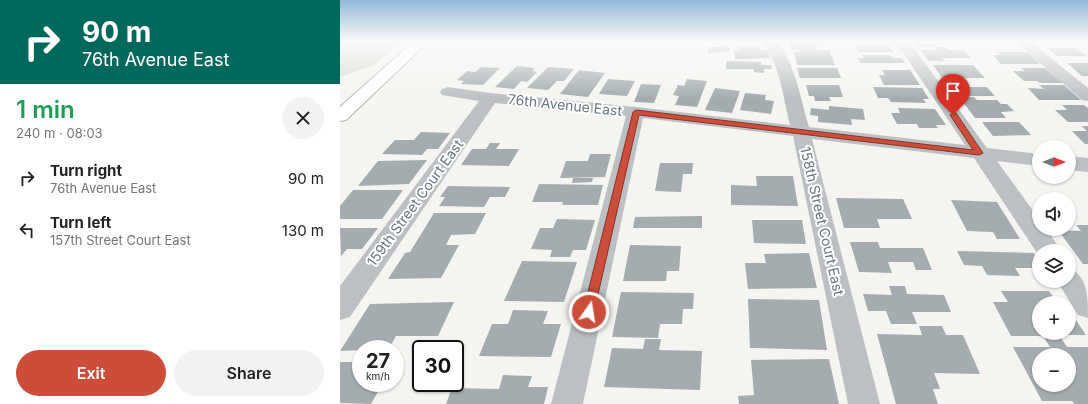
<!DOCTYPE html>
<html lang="en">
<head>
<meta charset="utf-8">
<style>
	body { margin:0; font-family:Inter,sans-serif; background:#f2f2f2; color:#222; height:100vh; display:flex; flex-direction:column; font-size:15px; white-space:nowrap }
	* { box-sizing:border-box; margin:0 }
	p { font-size:13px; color:#767676 }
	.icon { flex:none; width:22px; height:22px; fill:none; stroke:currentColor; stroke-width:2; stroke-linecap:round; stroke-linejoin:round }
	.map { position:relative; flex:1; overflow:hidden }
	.drawer { display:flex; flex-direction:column; background:#fff; width:340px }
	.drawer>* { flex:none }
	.hud { background:#00695c; color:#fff; overflow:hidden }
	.needle { width:26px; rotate:90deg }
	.controls { position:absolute; left:692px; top:140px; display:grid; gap:8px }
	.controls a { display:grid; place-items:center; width:44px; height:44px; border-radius:50%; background:#fff; box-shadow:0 1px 3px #0004; font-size:20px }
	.speed { position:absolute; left:12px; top:340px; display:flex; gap:8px; font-size:20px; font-weight:700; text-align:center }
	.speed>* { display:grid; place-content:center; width:52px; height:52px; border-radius:50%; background:#fff; box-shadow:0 1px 3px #0004; line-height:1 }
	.speed small { font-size:10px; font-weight:400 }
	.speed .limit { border:2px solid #111; border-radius:6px; background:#fff; color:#111 }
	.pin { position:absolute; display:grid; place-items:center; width:34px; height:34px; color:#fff; margin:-41px -17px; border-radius:50% 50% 50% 0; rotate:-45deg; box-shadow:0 0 4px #0007 }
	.pin .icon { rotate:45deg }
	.me { position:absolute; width:44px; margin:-22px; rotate:13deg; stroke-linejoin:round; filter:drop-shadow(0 0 3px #0008) }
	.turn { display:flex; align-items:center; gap:14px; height:84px; padding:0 16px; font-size:18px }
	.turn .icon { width:52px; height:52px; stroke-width:2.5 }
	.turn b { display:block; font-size:28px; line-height:34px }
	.round { display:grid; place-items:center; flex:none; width:42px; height:42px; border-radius:21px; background:#f2f2f2 }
	.head { display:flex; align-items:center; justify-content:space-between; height:68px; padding:0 16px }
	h1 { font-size:24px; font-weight:600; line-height:30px; color:#1e9e55 }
	.action { display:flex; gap:8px; margin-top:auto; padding:8px 16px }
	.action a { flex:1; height:46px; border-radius:24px; background:#cc4e3a; color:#fff; font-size:16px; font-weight:600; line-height:46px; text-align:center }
	.action a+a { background:#f2f2f2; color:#222 }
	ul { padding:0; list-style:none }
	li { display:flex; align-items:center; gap:12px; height:52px; padding:0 16px }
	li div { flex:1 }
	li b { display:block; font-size:15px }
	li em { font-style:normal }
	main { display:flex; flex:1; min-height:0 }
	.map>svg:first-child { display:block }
	.green { fill:#d5d9d1 }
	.building { fill:#a4acaf; fill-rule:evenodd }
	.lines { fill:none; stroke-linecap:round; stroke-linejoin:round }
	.major-casing { stroke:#aeb3b5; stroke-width:2 }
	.minor { fill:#bcc0c2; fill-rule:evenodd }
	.major { fill:#fff; fill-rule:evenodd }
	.route { fill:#cc4e3a; stroke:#853326 }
	.labels { text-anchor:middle; stroke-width:4; stroke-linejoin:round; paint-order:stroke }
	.street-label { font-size:14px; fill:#67777e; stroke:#fff }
</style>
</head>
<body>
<main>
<section class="drawer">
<div class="hud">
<div class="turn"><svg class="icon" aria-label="right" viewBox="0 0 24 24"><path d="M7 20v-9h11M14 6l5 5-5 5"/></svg><div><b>90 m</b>76th Avenue East</div></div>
</div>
<div class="head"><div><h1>1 min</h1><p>240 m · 08:03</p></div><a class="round"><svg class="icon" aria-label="close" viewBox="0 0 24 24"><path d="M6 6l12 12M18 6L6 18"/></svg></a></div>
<ul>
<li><svg class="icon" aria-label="right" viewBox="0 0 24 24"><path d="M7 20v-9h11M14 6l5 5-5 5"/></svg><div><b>Turn right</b><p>76th Avenue East</p></div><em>90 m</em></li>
<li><svg class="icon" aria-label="left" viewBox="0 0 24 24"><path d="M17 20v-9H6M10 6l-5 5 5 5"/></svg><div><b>Turn left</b><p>157th Street Court East</p></div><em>130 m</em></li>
</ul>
<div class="action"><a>Exit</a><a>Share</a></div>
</section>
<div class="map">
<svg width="748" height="404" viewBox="0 0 748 404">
	<rect width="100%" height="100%" fill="#f4f4f1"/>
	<path class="green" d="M 0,42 L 61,42 L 34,65 L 0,77 Z"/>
	<path class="building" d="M 449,42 L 478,42 L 480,46 L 475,46 L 476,50 L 451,49 Z
		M 574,42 L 591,42 L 595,47 L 578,47 Z
		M 514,44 L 548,44 L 553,52 L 518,52 Z
		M 380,45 L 390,46 L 390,51 L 368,53 L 368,47 L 380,47 Z
		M 420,46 L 421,50 L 428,50 L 430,58 L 395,59 L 394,50 L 398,50 L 398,47 Z
		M 595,47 L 606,47 L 608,50 L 623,50 L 631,58 L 602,58 L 605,61 L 589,61 L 580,50 L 597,50 Z
		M 707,48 L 736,48 L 747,56 L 717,56 Z
		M 460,50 L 489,50 L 495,65 L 457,65 L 454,52 L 460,52 Z
		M 656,52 L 687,52 L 700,64 L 661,64 L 653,55 L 660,55 Z
		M 522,55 L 550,55 L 553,58 L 562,58 L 565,63 L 520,63 L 518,58 L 524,58 Z
		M 386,61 L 421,62 L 421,65 L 431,65 L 432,69 L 424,69 L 424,73 L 414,72 L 414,69 L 386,69 Z
		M 727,63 L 748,63 L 748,76 L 742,76 Z
		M 593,65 L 633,65 L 645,78 L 602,78 Z
		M 177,66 L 195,68 L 192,71 L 197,72 L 187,82 L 181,81 L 174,89 L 155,87 Z
		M 141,67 L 160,68 L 143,85 L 121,84 L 124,81 L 117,80 L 127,71 L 135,72 Z
		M 208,67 L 234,69 L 224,81 L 217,81 L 208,90 L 187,88 Z
		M 457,68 L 497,68 L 501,78 L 460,78 Z
		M 681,68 L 705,68 L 723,83 L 700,83 L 697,81 L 684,81 L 673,71 L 685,71 Z
		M 239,70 L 265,73 L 248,97 L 220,94 Z
		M 542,70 L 570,70 L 580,85 L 544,85 L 539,75 L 545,75 Z
		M 268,79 L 295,81 L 287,96 L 259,94 Z
		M 347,79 L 367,81 L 357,107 L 335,105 L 339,96 L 333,95 L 338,85 L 344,86 Z
		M 607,83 L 625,83 L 628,87 L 647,87 L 655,96 L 616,96 Z
		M 301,84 L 321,85 L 314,103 L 294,102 Z
		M 466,85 L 499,85 L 503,97 L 489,97 L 491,101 L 475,101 L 474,96 L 469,96 Z
		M 699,85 L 724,85 L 741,100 L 699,100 L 688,88 L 704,89 Z
		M 533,87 L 582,88 L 589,99 L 583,99 L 586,103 L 551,102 L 548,98 L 538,98 Z
		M 375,88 L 400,91 L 392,113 L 365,110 Z
		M 405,93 L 426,95 L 425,100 L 434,101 L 431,114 L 400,110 Z
		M 619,97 L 634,97 L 637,100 L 657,100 L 661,104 L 667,104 L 674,111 L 661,112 L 666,118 L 635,118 Z
		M 722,105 L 744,105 L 748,108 L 748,122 L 728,122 L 715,110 L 727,110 Z
		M 489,106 L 523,109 L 525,120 L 511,119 L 512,125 L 478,122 L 478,116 L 470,115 L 471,108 L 489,110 Z
		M 558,108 L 595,109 L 606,125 L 596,125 L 598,128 L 579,128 L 577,124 L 557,124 L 551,113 L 560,113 Z
		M 642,122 L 679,122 L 691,135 L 653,136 Z
		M 742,126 L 748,126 L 748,144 L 745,144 L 732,131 L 747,131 Z
		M 81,132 L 110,133 L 98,149 L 87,149 L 82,155 L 42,154 L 55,140 L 74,140 Z
		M 150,143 L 160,143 L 156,149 L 179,149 L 169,166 L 121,165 L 132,149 L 146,149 Z
		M 250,154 L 271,154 L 265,177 L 220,178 L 226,161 L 248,161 Z
		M 87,160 L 69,184 L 18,186 L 38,161 Z
		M 320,163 L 353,163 L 352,174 L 343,174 L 341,192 L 315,191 Z
		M 416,176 L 453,176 L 458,206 L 391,205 L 391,185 L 417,186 Z
		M 233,178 L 253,178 L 252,182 L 232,183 Z
		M 199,184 L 263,185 L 258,205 L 222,205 L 223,202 L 192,202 Z
		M 108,186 L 170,187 L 165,197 L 150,197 L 144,207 L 99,206 L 105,197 L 100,197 Z
		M 13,190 L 63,190 L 42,219 L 0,219 L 0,206 Z
		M 496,198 L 563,199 L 572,219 L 537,219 L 540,228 L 504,228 Z
		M 611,200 L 657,202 L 680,239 L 657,239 L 653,232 L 627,231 Z
		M 94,213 L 146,213 L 135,234 L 111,235 L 106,245 L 119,245 L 101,278 L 48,279 L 65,253 L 70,252 Z
		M 362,216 L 362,228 L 293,228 L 295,217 Z
		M 217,219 L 255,220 L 246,250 L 233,250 L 230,257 L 210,257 L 212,250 L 191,249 L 200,228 L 213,228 Z
		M 412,220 L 462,220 L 466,244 L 414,243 Z
		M 736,225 L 748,225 L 748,264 L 743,264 L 718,230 L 741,231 Z
		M 0,228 L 38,228 L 22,249 L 7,249 L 1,256 Z
		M 510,242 L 538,242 L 540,248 L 583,248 L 592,270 L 576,270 L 573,262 L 548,262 L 552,273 L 519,272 Z
		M 290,245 L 341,246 L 339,271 L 327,271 L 326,281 L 283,281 Z
		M 617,251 L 694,253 L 699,262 L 699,268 L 675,268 L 680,276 L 647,275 L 642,266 L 624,265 Z
		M 469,253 L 477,288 L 408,289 L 405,263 L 426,263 L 424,254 Z
		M 182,261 L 237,262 L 224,302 L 164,301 Z
		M 549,286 L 565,286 L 567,294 L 604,295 L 611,312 L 572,312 L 577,324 L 551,324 L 546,311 L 528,311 L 523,294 L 552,295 Z
		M 661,291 L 709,291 L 716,301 L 723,301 L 724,303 L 699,303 L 699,333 L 729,333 L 729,310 L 746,335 L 719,335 L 727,347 L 748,347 L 748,404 L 734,404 L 732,401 L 702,401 L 673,347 L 710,347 L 703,336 L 671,336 L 653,302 L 668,302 ZM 699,355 L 729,355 L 729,385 L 699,385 Z
		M 281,292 L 354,293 L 353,309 L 343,309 L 342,324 L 320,324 L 318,338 L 272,337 Z
		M 408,299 L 479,300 L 487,350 L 410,348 Z
		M 114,302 L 98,336 L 56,336 L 49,349 L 0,351 L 30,304 Z
		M 173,310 L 208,311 L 203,324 L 221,324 L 211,357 L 139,356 L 152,324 L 168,324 Z
		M 579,326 L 602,326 L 606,335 L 623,335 L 640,374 L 594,373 L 600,389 L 593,389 L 598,404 L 556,404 L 537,334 L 582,335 Z
		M 305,339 L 321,339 L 319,350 L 362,351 L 360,390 L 264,387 L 272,348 L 303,349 Z
		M 489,359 L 499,404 L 399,404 L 398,396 L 414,395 L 411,360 Z
		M 0,362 L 21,362 L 21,383 L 43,383 L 31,404 L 0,403 Z
		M 163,375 L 192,376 L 188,387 L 208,387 L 204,404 L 106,404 L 112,388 L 159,389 Z"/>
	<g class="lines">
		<defs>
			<path id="major" d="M 73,42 L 88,42 L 6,120 L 0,121 L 0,107 Z"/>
		</defs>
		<use href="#major" class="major-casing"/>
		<path class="minor" d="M 423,42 L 437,42 C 455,62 461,101 469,127 L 625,145 L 564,54 L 552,42 L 567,42 L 574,48 L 647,148 L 699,154 L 699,166 L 657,161 L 699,219 L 699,229 L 707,229 L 721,251 L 699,251 L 699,256 L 634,158 L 472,139 L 540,404 L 508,404 L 453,136 L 303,118 L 243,404 L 211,404 L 286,116 L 155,103 L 10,317 L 0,320 L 0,286 L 139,101 L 102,95 L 100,92 L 102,89 L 108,87 L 150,93 L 296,107 L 450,125 C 443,96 440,66 423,42 Z
			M 676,42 L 691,42 L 748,88 L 748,101 L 742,100 Z
			M 729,156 L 748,158 L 748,172 L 729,170 Z
			M 729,268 C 748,276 748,297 748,318 L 738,315 L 717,281 L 729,281 Z"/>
		<use href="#major" class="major"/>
	</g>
	<linearGradient id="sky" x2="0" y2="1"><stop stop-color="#93b9d9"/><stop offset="0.42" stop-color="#fafaf9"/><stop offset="1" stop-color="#fafaf9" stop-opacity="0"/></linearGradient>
	<rect width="748" height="99" fill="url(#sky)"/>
	<path class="route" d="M 296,110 L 633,150 L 610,115 L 613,113 L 616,113 L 643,153 L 639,155 L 299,115 L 254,312 L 253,316 L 249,317 L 245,316 L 243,312 L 293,112 Z"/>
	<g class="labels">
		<g class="street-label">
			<text transform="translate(225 105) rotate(6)" y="5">76th Avenue East</text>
			<text transform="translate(75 203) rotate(-54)" y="5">159th Street Court East</text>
			<text transform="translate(482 221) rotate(77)" y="5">158th Street Court East</text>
		</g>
	</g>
</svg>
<div class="controls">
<a><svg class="needle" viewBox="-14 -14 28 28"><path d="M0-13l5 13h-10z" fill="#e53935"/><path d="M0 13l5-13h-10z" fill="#767676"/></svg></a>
<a><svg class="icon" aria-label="sound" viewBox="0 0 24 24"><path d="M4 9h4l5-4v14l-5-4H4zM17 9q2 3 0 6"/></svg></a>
<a><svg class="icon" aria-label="layers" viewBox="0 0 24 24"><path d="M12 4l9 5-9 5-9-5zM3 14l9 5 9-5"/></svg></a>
<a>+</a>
<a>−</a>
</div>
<div class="speed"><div>27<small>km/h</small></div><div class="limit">30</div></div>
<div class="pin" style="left:613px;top:115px;background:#d93025"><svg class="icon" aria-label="arrive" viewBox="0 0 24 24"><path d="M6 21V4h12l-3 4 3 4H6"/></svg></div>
<svg class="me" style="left:249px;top:312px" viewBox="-20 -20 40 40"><circle r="17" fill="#cc4e3a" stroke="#fff" stroke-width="3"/><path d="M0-11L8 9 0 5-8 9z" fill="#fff"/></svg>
</div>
</main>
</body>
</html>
